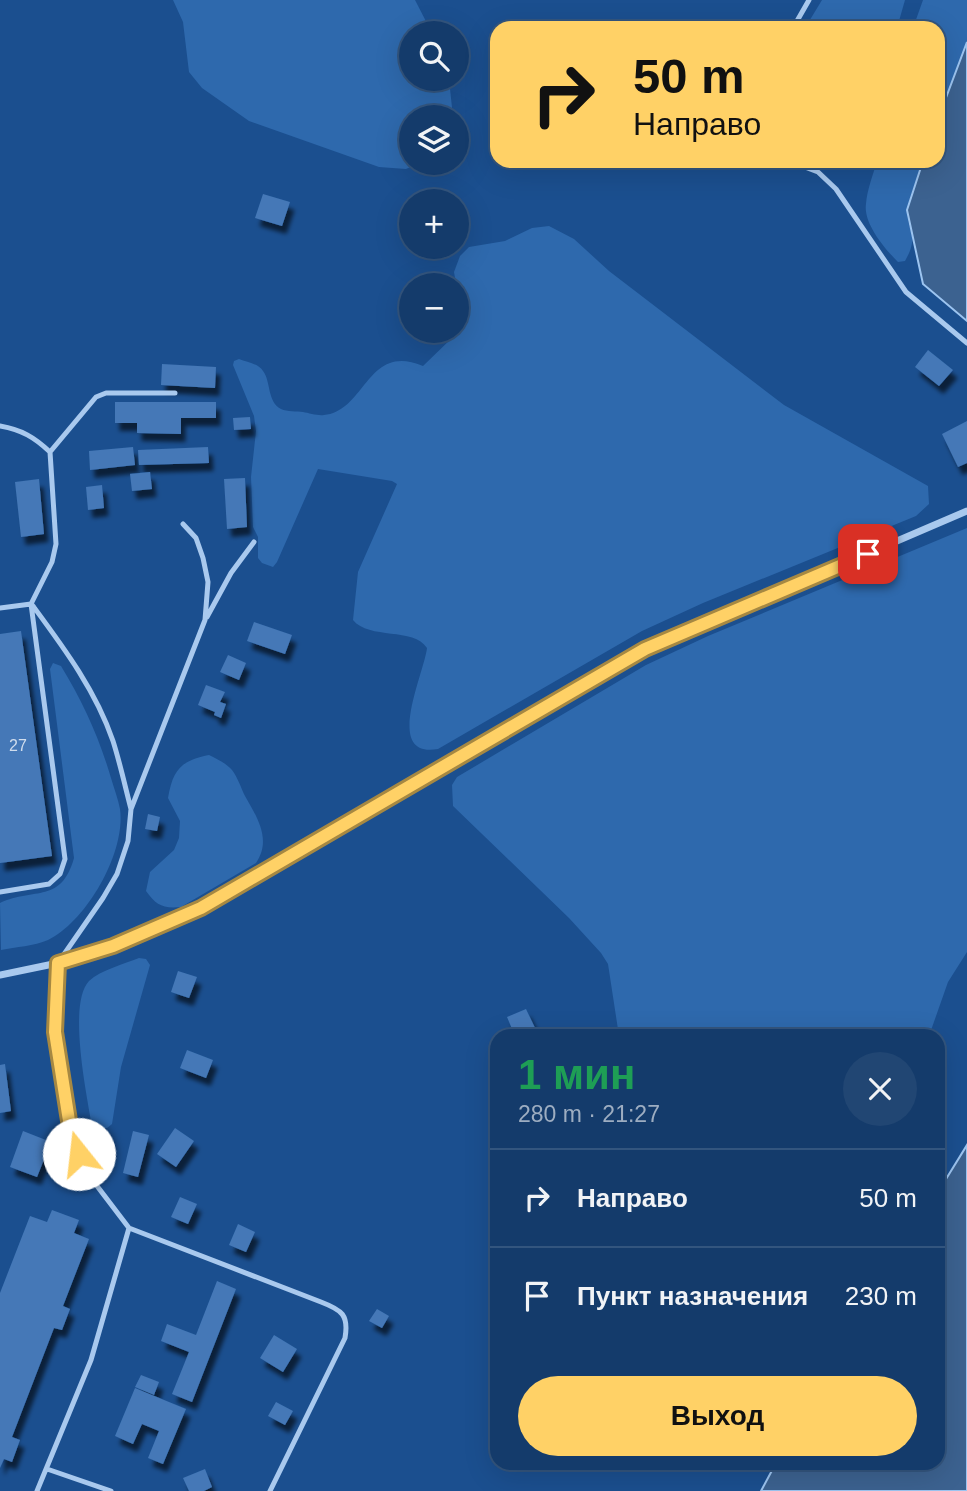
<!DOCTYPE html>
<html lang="ru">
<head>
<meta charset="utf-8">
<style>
	body { margin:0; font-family:Arial,sans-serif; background:#214673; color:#f1f3f6; height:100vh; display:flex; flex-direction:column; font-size:26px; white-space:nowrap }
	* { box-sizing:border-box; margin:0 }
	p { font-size:23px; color:#9dadc1 }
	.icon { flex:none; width:38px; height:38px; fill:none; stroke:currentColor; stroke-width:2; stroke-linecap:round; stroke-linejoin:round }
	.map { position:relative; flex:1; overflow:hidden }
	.side { position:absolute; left:490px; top:1029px; width:455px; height:441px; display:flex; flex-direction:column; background:#143b6b; border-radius:21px; box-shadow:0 7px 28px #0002,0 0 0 2px #33557e }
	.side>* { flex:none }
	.top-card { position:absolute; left:490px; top:21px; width:455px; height:147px; border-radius:21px; box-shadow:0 7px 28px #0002,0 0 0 2px #33557e; background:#ffd166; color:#111; overflow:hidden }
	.fabs { position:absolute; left:399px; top:21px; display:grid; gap:14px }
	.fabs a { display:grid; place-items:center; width:70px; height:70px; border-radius:50%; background:#143b6b; box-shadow:0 7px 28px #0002,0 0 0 2px #33557e; font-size:35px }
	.pin { position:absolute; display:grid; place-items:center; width:60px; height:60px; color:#fff; margin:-30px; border-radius:14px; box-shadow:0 4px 10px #0006 }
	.me { position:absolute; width:77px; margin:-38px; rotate:344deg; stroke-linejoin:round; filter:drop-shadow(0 0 5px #0008) }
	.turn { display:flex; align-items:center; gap:24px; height:147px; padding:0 28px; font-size:32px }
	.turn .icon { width:91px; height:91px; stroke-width:2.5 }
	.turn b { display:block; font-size:49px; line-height:60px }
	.round { display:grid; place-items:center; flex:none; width:74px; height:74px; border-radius:37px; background:#214673 }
	.headline { display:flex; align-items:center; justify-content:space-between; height:119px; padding:0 28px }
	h1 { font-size:42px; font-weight:700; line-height:52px; color:#1e9e55 }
	.button { display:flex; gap:14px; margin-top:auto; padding:14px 28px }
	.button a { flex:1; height:80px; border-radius:42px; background:#ffd166; color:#111; font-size:28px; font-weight:700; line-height:80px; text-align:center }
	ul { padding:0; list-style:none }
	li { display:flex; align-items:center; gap:21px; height:98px; padding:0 28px; border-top:2px solid #33557e }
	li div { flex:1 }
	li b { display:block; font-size:26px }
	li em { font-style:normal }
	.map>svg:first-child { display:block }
	.green { fill:#2e69ad }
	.water { fill:#3c6290; stroke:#9cc4f0; stroke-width:2 }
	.building { fill:#4478b7; filter:url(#shadow) }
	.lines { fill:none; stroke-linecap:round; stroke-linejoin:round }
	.lane { stroke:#a9c9ee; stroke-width:5 }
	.street { stroke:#a9c9ee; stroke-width:7 }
	.route-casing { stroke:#a68842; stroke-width:18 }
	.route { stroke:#ffd166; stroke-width:12 }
	.labels { text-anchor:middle; stroke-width:7; stroke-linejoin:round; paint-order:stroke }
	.number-label { font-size:16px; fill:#d0dded }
</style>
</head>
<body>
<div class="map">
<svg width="967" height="1491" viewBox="0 0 967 1491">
	<defs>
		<filter id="shadow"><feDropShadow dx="4.5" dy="8" stdDeviation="2" flood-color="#0009"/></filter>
	</defs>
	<rect width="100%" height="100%" fill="#1b4f8f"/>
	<path class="green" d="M 173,0 L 415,0 L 432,33 L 411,33 L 411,79 L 449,79 L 453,117 L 411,117 L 411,163 L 420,163 L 406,169 L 379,167 L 249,121 L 202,88 L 189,72 L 183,22 Z
		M 822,0 L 905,0 L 897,28 L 805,28 Z
		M 923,0 L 967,0 L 967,42 L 938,119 L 938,28 L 913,28 Z
		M 877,161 L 923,161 C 919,176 910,193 908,208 C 905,231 921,233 905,261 L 898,262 C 885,249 863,223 866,204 C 867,190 873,175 877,161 Z
		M 549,226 L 574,239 L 609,271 L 784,405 L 928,486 L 929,504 L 916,516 L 703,603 L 642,631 L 438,749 C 383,759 424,674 427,648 C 414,627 369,640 353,620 L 358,572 L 397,484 L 392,481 L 318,469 L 277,562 L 273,567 L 262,563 L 258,558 L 258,537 L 253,527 L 251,477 L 256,431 L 254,416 L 233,365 L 234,361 L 239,359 C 247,362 259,364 263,371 C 271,381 267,402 281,409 C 287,412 297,411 303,412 C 309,413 318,416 324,415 C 366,411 367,342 423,366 L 454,336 L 460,327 L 462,318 L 454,272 L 460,256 L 469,247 L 505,241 L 532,228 Z
		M 967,528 L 967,952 L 948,982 L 929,1036 L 619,1036 L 608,964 L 601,953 L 569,918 L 453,806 L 452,785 L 457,777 L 646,665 L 708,636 Z
		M 53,663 L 61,666 C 83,702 99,737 111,778 C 114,788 118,799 120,809 C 126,852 87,921 48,940 C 34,946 16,947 1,950 L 0,903 C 35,887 61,904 74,858 L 50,669 Z
		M 209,755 C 217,759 226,763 232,770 C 238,778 241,788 245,796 C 257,817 272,840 256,863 L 181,907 C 163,909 156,905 146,891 L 150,872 L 174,850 L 179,838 L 180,821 L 168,798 C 173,770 180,761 209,755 Z
		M 139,958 L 146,959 L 150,965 L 121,1067 L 112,1124 L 107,1128 L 101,1128 L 91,1121 C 86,1091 68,1003 89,981 C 101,970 124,964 139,958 Z"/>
	<path class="water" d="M 967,42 L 967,321 L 923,284 L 907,210 L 923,161 L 938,161 L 938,119 Z
		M 967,1145 L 967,1491 L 761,1491 L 776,1463 L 938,1463 L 938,1192 Z"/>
	<path class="building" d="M 263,194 L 290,202 L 282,226 L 255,218 Z
		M 928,350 L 953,370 L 939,386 L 915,367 Z
		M 162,364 L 216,367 L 215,388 L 161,385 Z
		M 115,402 L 216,402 L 216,418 L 181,418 L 181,434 L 137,433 L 137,423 L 115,423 Z
		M 250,417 L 251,429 L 234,430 L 233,418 Z
		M 967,421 L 967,463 L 958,467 L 942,434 Z
		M 133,447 L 135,465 L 90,470 L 89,451 Z
		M 208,447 L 209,463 L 139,465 L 138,450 Z
		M 150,472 L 152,489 L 132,491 L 130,474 Z
		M 245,478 L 247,527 L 227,529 L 224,479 Z
		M 39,479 L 44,534 L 21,537 L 15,482 Z
		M 102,485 L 104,508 L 88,510 L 86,487 Z
		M 254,622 L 292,635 L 285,654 L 247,641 Z
		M 21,631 L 52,856 L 0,863 L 0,634 Z
		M 228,655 L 246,663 L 239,680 L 220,672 Z
		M 206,685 L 225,692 L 220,702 L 226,704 L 221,718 L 214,715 L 215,712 L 198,705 Z
		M 148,814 L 160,817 L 157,831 L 145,829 Z
		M 178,971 L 197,977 L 189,998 L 171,992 Z
		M 526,1009 L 538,1034 L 515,1036 L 507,1017 Z
		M 187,1050 L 213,1060 L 206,1078 L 180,1068 Z
		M 5,1064 L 11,1111 L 0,1113 L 0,1065 Z
		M 175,1128 L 194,1141 L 176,1167 L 157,1154 Z
		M 23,1131 L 51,1142 L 37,1177 L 10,1167 Z
		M 133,1131 L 149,1135 L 138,1177 L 123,1173 Z
		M 180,1197 L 197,1204 L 188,1224 L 171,1217 Z
		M 52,1210 L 79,1220 L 74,1233 L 89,1239 L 63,1306 L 70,1309 L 62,1330 L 54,1328 L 12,1437 L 20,1440 L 12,1462 L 4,1459 L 0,1468 L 0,1293 L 30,1216 L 47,1222 Z
		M 238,1224 L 255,1232 L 246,1252 L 229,1245 Z
		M 217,1281 L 236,1289 L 192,1402 L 172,1394 L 189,1352 L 161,1341 L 167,1324 L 196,1335 Z
		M 377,1309 L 389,1316 L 382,1328 L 369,1321 Z
		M 274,1335 L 297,1349 L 283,1372 L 260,1358 Z
		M 141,1375 L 159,1382 L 154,1395 L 135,1387 Z
		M 135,1388 L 186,1409 L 163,1464 L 148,1458 L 159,1431 L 142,1424 L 133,1444 L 115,1436 Z
		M 276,1402 L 293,1411 L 285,1425 L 268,1416 Z
		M 205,1469 L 212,1487 L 204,1491 L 189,1491 L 183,1478 Z"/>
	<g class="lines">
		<path class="lane" d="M 793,28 L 809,0
			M 789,161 L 818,172 L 836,189 L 906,292 L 967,343
			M 0,426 C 22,430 34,437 50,452 L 56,544 L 52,562 L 31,604 L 65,859 L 60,874 L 49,884 L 0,892
			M 50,452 L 96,397 L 106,393 L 175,393
			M 33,606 C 64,648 96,691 113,741 C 120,763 125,786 131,809
			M 0,608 L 31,604
			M 207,617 L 231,573 L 254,542
			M 129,1228 L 321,1302 C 342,1310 349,1315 345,1338 L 270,1491
			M 47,1469 L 111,1491
			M 37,1491 L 91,1360 L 129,1228 L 94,1182 L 79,1154 L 70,1127 L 55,1032 L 58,963 L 103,898 L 117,874 L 128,841 L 131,809 L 205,620 L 208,582 L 203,558 L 196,538 L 183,524"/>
		<path class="street" d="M 0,975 L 58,963 L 113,946 L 201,908 L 645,649 L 967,511"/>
	</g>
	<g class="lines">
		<defs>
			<path id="route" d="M 79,1154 L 70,1127 L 55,1032 L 58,963 L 113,946 L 201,908 L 645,649 L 868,554"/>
		</defs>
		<use href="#route" class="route-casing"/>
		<use href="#route" class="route"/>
	</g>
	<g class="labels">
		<g class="number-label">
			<text x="18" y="751">27</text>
		</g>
	</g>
</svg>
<div class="fabs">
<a><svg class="icon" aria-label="search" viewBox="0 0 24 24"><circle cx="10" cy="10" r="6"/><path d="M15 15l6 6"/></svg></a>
<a><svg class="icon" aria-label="layers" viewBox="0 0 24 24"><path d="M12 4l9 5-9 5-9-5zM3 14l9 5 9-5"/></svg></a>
<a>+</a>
<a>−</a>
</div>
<div class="pin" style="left:868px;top:554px;background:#d93025"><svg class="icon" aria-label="arrive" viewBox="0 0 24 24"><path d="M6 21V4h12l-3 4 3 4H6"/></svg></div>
<svg class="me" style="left:79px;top:1154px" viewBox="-20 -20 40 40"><circle r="19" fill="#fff"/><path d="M0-13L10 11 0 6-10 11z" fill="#ffd166"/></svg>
<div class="top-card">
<div class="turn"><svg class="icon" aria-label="right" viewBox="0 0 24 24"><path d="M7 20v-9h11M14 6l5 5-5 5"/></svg><div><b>50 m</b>Направо</div></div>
</div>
<section class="side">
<div class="headline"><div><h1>1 мин</h1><p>280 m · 21:27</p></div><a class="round"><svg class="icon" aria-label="close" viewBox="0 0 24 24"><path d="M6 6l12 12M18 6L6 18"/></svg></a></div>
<ul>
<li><svg class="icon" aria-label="right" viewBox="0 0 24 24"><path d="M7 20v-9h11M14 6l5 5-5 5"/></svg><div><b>Направо</b></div><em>50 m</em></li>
<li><svg class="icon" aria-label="arrive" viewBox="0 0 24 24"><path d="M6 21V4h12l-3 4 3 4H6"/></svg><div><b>Пункт назначения</b></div><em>230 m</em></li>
</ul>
<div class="button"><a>Выход</a></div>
</section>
</div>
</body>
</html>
